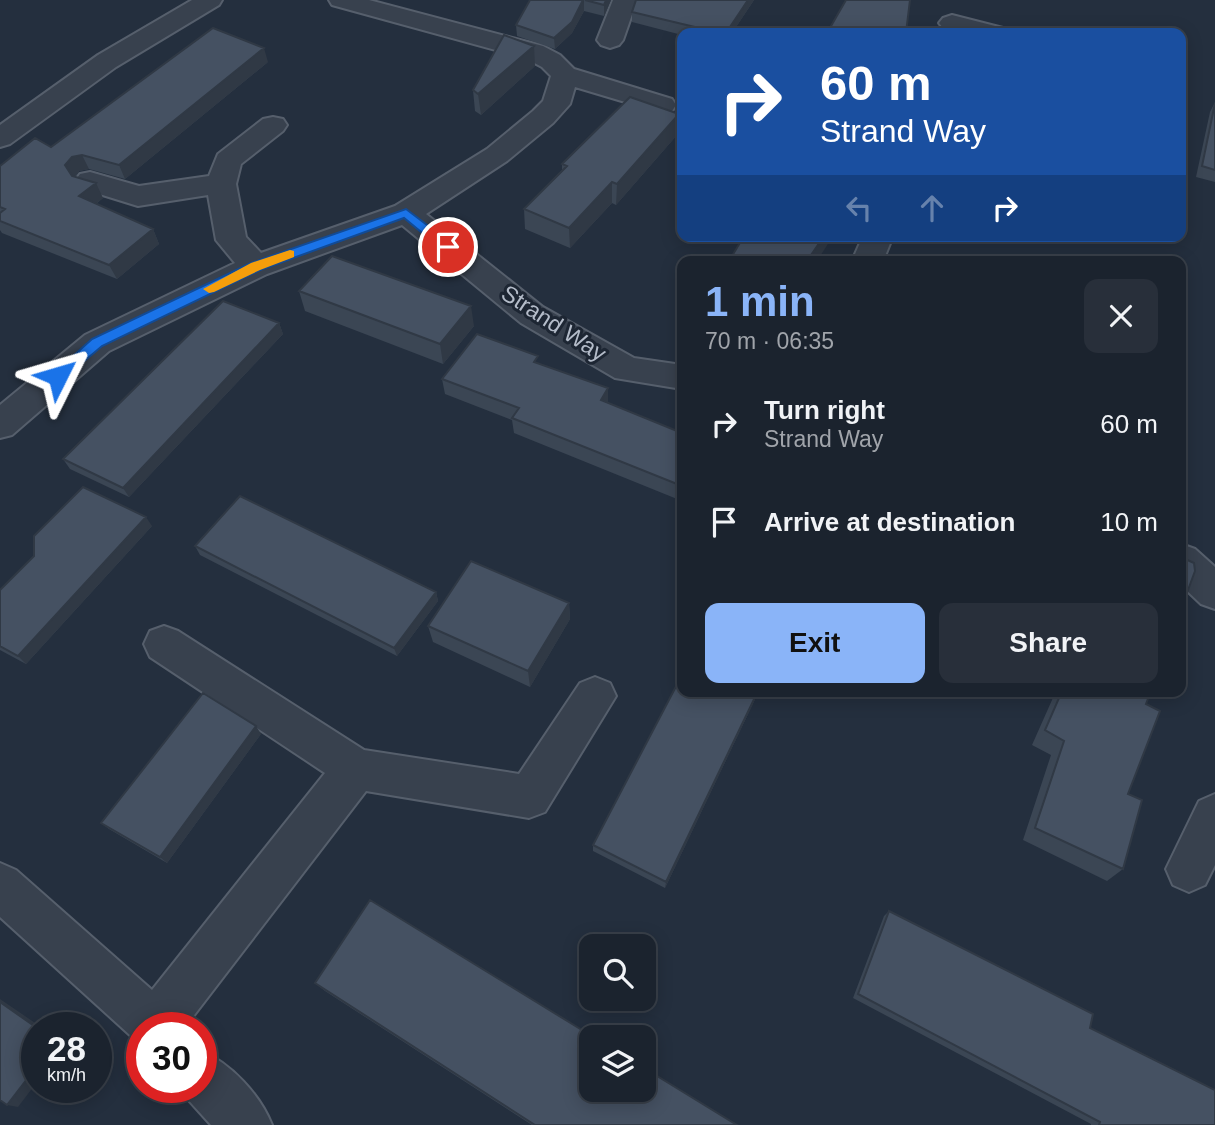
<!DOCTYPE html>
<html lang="en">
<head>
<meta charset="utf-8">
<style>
	body { margin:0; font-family:Arial,sans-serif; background:#282f3a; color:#f1f3f6; height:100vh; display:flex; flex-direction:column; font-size:26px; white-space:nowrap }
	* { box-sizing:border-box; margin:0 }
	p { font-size:23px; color:#a0a4aa }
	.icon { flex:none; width:38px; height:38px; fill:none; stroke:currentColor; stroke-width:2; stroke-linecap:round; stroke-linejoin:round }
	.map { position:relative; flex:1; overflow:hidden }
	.details { position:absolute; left:677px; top:256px; width:509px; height:441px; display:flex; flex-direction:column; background:#1b232e; border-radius:14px; box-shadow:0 4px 18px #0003,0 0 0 2px #39404a }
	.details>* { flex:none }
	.guide { position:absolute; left:677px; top:28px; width:509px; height:214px; border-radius:14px; box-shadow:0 4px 18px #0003,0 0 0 2px #39404a; background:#1a4fa0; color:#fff; overflow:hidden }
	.buttons { position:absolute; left:579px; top:934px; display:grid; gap:14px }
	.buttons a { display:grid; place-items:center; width:77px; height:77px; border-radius:14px; background:#1b232e; box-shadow:0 4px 18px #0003,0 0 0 2px #39404a; font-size:35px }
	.speed { position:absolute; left:21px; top:1012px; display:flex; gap:14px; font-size:35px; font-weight:700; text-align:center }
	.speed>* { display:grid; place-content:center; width:91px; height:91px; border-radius:50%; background:#1b232e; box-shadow:0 4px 18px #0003,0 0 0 2px #39404a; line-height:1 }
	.speed small { font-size:18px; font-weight:400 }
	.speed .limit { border:10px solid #d22; background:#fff; color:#111 }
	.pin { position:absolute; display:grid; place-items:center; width:60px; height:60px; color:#fff; margin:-30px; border:4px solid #fff; border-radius:50%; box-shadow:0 2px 7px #0007 }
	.me { position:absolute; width:77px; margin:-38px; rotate:50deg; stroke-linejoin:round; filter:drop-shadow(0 0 5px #0008) }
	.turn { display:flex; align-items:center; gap:24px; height:147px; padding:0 28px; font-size:32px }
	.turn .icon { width:91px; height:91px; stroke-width:2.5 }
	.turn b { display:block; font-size:49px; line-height:60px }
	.lanes { display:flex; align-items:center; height:66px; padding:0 28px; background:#0003; justify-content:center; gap:35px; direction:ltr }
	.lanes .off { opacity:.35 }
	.round { display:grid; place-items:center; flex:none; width:74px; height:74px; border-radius:14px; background:#282f3a }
	.summary { display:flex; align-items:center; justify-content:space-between; height:119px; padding:0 28px }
	h1 { font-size:42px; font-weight:700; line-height:52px; color:#8ab4f8 }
	.button { display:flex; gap:14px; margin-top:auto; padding:14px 28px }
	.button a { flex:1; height:80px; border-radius:14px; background:#8ab4f8; color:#111; font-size:28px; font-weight:700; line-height:80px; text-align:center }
	.button a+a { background:#282f3a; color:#f1f3f6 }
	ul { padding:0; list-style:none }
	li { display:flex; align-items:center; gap:21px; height:98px; padding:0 28px }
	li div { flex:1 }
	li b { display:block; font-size:26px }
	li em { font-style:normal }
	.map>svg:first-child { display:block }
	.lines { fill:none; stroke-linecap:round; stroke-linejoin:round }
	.minor-casing { stroke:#565f6c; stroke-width:4 }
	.tertiary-casing { stroke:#565f6c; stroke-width:4 }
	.minor { fill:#38414e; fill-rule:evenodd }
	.tertiary { fill:#38414e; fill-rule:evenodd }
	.wall { fill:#3b4654 }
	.shaded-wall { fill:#303945 }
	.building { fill:#455162; stroke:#303945; stroke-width:2 }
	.route { fill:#1a73e8; stroke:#114b97; stroke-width:2 }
	.slow { fill:#f59e0b }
	.labels { text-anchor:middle; stroke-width:6; stroke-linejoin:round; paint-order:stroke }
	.street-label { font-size:23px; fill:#b4bcc9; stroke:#1d2633 }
</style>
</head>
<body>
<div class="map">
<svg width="1215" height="1125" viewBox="0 0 1215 1125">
	<rect width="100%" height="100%" fill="#242f3e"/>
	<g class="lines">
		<defs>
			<path id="minor" d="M 329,0 L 369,0 L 543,46 L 560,55 L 574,69 L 672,99 L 676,105 L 672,111 L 662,113 L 575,87 L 570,104 L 553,123 L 507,161 L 426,214 L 543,307 L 634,358 L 682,365 L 682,389 L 615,378 L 521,323 L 402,225 L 267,274 L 109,351 L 12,435 L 0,438 L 0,405 L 85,335 L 235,263 L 216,240 L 208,195 L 138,206 L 80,188 L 75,181 L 80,174 L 90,172 L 139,186 L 209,176 L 218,154 L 263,119 L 273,117 L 283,119 L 287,125 L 283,131 L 241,164 L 236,184 L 246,237 L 261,253 L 395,206 L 487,149 L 533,111 L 543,101 L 551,76 L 542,67 L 525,58 L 332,5 Z
				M 613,0 L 637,0 L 623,40 L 619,45 L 610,48 L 601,45 L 597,40 Z
				M 952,15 L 1003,28 L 1007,33 L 963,33 L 943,28 L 939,23 L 943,18 Z
				M 863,236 L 893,236 L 883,261 L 852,261 Z
				M 1181,544 L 1195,549 L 1215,567 L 1215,609 L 1201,604 L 1181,585 Z
				M 164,626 L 178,631 L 364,750 L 519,774 L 580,683 L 595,677 L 610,683 L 616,696 L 545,812 L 529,818 L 366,791 L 185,1027 L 142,1027 L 142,1046 L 0,917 L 0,863 L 16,870 L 152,990 L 325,773 L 150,657 L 144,644 L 150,631 Z
				M 1215,794 L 1215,865 L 1205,885 L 1189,892 L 1173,885 L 1166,869 L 1199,801 Z
				M 201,1051 C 231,1063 260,1095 272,1125 L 211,1125 L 183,1094 L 180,1087 L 201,1087 Z"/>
			<path id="tertiary" d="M 192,0 L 222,0 L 219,5 L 116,67 L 10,144 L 0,147 L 0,125 L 98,55 Z"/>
		</defs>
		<use href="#minor" class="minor-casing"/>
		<use href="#tertiary" class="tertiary-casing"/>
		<use href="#minor" class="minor"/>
		<use href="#tertiary" class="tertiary"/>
	</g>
	<path class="wall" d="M 530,0 L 611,0 L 604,16 L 584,11 L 572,33 L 555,49 L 517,36 L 516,25 Z
		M 636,0 L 754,0 L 732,33 L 682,33 L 682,35 L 632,22 L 632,12 Z
		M 268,62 L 125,179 L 89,169 L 79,171 L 75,177 L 103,198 L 96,204 L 153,229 L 159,244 L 117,279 L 2,233 L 0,230 L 0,166 Z
		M 535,66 L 481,115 L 475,111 L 473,90 Z
		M 1215,102 L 1215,182 L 1196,177 L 1210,112 Z
		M 679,114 L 677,135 L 616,205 L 612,203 L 570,248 L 525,229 L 524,209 L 562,170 L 562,164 Z
		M 299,291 L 474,326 L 443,364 L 305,311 Z
		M 279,323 L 283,334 L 129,497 L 70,469 L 63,459 Z
		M 539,364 L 608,403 L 682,433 L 682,501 L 514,433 L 512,420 L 445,394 L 442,379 Z
		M 152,526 L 26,664 L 0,650 L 0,590 Z
		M 195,546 L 436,592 L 438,601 L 397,656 L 200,555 Z
		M 569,603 L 570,619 L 530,687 L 433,642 L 428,626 Z
		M 759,691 L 665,888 L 593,851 L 593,845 Z
		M 1056,691 L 1151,691 L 1146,704 L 1128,794 L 1123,869 L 1107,881 L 1023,840 L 1051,755 L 1032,745 Z
		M 261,734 L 167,863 L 109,829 L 101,823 Z
		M 889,911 L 1090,1028 L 1215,1125 L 1091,1125 L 1091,1124 L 853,998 L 884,916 Z
		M 315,983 L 737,1125 L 532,1125 L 325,991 Z"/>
	<path class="shaded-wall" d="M 584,0 L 584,11 L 572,33 L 555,49 L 554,38 Z
		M 606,0 L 611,0 L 604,16 L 604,5 Z
		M 748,0 L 754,0 L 732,33 L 726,33 Z
		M 534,46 L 535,66 L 481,115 L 478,94 Z
		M 264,48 L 268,62 L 125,179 L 119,165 Z
		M 679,114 L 677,135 L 616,205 L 617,184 Z
		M 82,155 L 89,169 L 79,171 L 73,179 L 65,165 L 72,157 Z
		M 612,182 L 612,203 L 570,248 L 569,228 Z
		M 96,183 L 103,198 L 87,211 L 79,196 Z
		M 153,229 L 159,244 L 117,279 L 109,265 Z
		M 824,236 L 833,236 L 817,261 L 807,261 Z
		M 471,306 L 474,326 L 443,364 L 440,344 Z
		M 279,323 L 283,334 L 129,497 L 123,488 Z
		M 608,388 L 608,404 L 601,400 Z
		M 146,517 L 152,526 L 26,664 L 18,656 Z
		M 436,592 L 438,601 L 397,656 L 394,648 Z
		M 569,603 L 570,619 L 530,687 L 528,671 Z
		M 758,691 L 759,691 L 665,888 L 666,882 Z
		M 256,726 L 261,734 L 167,863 L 160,857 Z
		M 0,999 L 41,1027 L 37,1028 L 0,1002 Z
		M 37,1066 L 37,1082 L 18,1107 L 7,1105 Z"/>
	<path class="building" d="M 530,0 L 583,0 L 572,22 L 554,38 L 516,25 Z
		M 585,0 L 606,0 L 604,5 Z
		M 636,0 L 748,0 L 726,33 L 720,33 L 632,12 Z
		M 846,0 L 910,0 L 906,33 L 827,33 Z
		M 213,28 L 264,48 L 119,165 L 82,155 L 72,157 L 65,165 L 72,176 L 96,183 L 79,196 L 153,229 L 109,265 L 0,221 L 0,213 L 5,209 L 0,207 L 0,166 L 35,138 L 51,147 Z
		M 504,35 L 534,46 L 478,94 L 473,90 Z
		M 630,97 L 679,114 L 617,184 L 612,182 L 569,228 L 524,209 L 567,166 L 562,164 Z
		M 1215,103 L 1215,170 L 1202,166 Z
		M 744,236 L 824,236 L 807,261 L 729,261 Z
		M 332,256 L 471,306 L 440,344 L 299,291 Z
		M 223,301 L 279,323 L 123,488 L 63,459 Z
		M 477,334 L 538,356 L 534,362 L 608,388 L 601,400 L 682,433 L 682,486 L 512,418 L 519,408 L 442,379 Z
		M 83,487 L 146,517 L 18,656 L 0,646 L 0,590 L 34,556 L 34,536 Z
		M 240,496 L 436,592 L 394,648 L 195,546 Z
		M 1181,557 L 1194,563 L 1195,571 L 1181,609 Z
		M 471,561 L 569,603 L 528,671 L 428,626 Z
		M 682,675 L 682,691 L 758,691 L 666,882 L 593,845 Z
		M 1062,691 L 1151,691 L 1146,704 L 1160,711 L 1128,794 L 1142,800 L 1123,869 L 1035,828 L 1064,741 L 1045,730 Z
		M 203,693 L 256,726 L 160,857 L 101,823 Z
		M 370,900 L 595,1038 L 592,1038 L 592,1090 L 644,1090 L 644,1068 L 737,1125 L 535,1125 L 315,983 Z
		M 889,911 L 1093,1014 L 1090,1028 L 1215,1090 L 1215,1125 L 1099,1125 L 1100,1122 L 858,994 Z
		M 0,1002 L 37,1028 L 37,1066 L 7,1105 L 0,1100 Z"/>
	<path class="route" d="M 406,209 L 452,244 L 452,250 L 443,250 L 404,218 L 260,270 L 102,346 L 63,379 L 53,379 L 51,376 L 92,339 L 251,263 Z"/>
	<path class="slow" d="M 290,250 L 294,251 L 294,257 L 260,270 L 214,292 L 209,293 L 203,289 L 251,263 Z"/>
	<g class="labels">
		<g class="street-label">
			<text transform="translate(554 323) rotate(33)" y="8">Strand Way</text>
		</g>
	</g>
</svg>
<div class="buttons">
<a><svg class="icon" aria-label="search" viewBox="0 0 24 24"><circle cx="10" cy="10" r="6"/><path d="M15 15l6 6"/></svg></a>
<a><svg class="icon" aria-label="layers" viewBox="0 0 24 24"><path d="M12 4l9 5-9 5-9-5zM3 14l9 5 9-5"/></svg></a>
</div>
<div class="speed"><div>28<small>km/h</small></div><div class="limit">30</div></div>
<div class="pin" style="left:448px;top:247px;background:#d93025"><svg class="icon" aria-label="arrive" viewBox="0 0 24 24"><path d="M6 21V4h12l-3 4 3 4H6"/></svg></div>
<svg class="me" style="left:58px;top:376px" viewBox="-20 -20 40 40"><path d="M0-17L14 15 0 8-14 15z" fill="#1a73e8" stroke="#fff" stroke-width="4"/></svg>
<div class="guide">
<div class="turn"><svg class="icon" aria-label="right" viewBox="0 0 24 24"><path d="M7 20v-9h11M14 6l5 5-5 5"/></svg><div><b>60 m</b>Strand Way</div></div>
<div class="lanes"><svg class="icon off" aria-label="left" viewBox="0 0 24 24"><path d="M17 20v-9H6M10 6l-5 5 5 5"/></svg><svg class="icon off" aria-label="ahead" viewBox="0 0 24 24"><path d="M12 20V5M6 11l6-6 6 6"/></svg><svg class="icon" aria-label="right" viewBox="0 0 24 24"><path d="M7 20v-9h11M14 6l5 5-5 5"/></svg></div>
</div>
<section class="details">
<div class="summary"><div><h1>1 min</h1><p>70 m · 06:35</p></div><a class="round"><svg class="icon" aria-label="close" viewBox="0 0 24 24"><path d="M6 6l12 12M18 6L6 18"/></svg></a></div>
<ul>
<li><svg class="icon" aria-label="right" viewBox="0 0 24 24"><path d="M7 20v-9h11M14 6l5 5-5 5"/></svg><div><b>Turn right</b><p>Strand Way</p></div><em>60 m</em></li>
<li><svg class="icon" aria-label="arrive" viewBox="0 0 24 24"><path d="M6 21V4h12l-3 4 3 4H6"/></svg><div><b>Arrive at destination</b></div><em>10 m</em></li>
</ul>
<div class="button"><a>Exit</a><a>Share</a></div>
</section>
</div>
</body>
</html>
